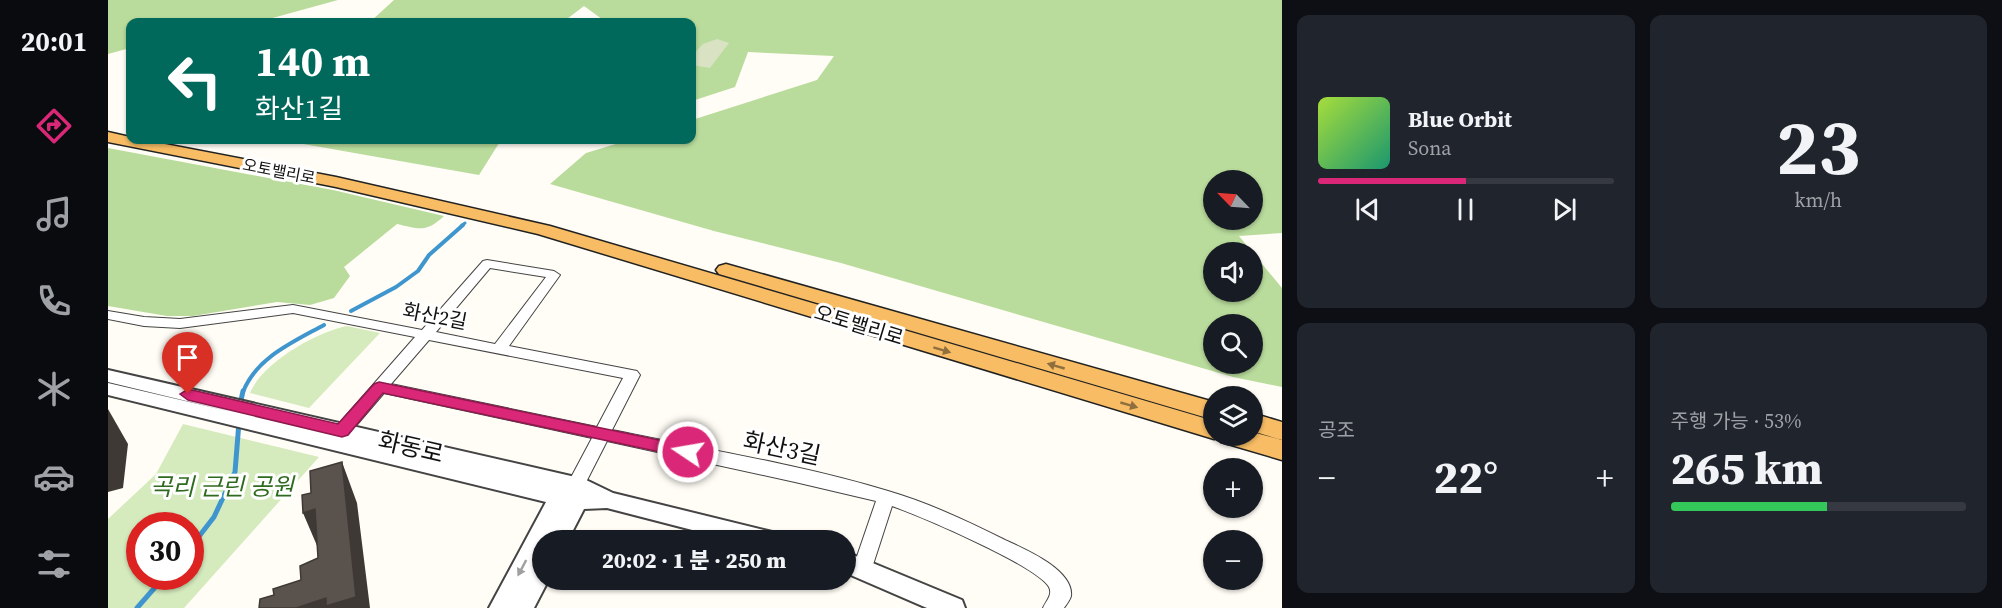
<!DOCTYPE html>
<html lang="ko">
<head>
<meta charset="utf-8">
<style>
  :root { --surface:#171b24; --page:#20242c; --text:#f1f3f6; --muted:#9ea1a6; --line:#363941; --accent:#db2777 }
  body { margin:0; font-family:"Source Serif 4","Noto Sans KR",serif; background:var(--page); color:var(--text); height:100vh; display:flex; flex-direction:column; font-size:22px; white-space:nowrap }
  * { box-sizing:border-box; margin:0 }
  p { font-size:20px; color:var(--muted) }
  .icon { flex:none; width:33px; height:33px; fill:none; stroke:currentColor; stroke-width:2; stroke-linecap:round; stroke-linejoin:round }
  .map { position:relative; flex:1; overflow:hidden }
  .panel { display:flex; flex-direction:column; gap:15px; padding:15px; background:#0d0f14; width:720px }
  .panel>* { flex:none }
  .guide { position:absolute; left:18px; top:18px; width:570px; height:126px; border-radius:12px; box-shadow:0 2px 4px #0004; background:#00695c; color:#fff; overflow:hidden }
  .needle { width:39px; rotate:295deg }
  .fabs { position:absolute; left:1095px; top:170px; display:grid; gap:12px }
  .fabs a { display:grid; place-items:center; width:60px; height:60px; border-radius:50%; background:var(--surface); box-shadow:0 2px 4px #0004; font-size:30px }
  .speed { position:absolute; left:18px; top:512px; display:flex; gap:12px; font-size:30px; font-weight:700; text-align:center }
  .speed>* { display:grid; place-content:center; width:78px; height:78px; border-radius:50%; background:var(--surface); box-shadow:0 2px 4px #0004; line-height:1 }
  .speed .limit { border:9px solid #d22; background:#fff; color:#111 }
  .pin { position:absolute; display:grid; place-items:center; width:51px; height:51px; color:#fff; margin:-62px -26px; border-radius:50% 50% 50% 0; rotate:-45deg; box-shadow:0 0 6px #0007 }
  .pin .icon { rotate:45deg }
  .me { position:absolute; width:66px; margin:-33px; rotate:282deg; stroke-linejoin:round; filter:drop-shadow(0 0 4px #0008) }
  .turn { display:flex; align-items:center; gap:21px; height:126px; padding:0 30px; font-size:27px }
  .turn .icon { width:78px; height:78px; stroke-width:2.5 }
  .turn b { display:block; font-size:42px; line-height:51px }
  .big { font-size:45px; font-weight:800; line-height:1.1 }
  .panel .tile { flex:1; display:flex; flex-direction:column; justify-content:center; gap:9px; min-width:0; padding:0 21px; border-radius:12px; background:var(--page) }
  .panel .dial { align-items:center; gap:0 }
  .dial b { font-size:78px; line-height:1 }
  .song { display:flex; align-items:center; gap:18px }
  .cover { width:72px; height:72px; border-radius:9px; background:linear-gradient(135deg,hsl(80 70% 55%),hsl(160 70% 35%)) }
  .played { height:6px; border-radius:3px; background:linear-gradient(90deg,var(--accent) 50%,var(--line) 50%) }
  .keys { display:flex; justify-content:space-around; direction:ltr }
  .heat { display:flex; justify-content:space-between; align-items:center; font-size:33px; direction:ltr }
  .charge { height:9px; border-radius:4px; background:linear-gradient(90deg,#34c759 53%,var(--line) 0) }
  .panel .tiles { flex:1; display:grid; gap:15px; grid-template-columns:repeat(2,1fr) }
  .trip { position:absolute; left:424px; top:530px; width:324px; height:60px; border-radius:30px; background:var(--surface); box-shadow:0 2px 4px #0004; font-weight:800; line-height:60px; text-align:center }
  main { display:flex; flex:1; min-height:0 }
  .tabs { display:flex; flex-direction:column; width:108px; justify-content:space-around; align-items:center; background:#090b0e; color:var(--muted) }
  .tabs .icon { width:42px; height:42px }
  .tabs .current { color:var(--accent) }
  .tabs b { font-size:27px; color:var(--text) }
  .map>svg:first-child { display:block }
  .green { fill:#d5ebbd; fill-rule:evenodd }
  .forest { fill:#b9dc9c; fill-rule:evenodd }
  .cemetery { fill:#d9e3c4 }
  .lines { fill:none; stroke-linecap:round; stroke-linejoin:round }
  .stream-far2 { stroke:#3f96cf; stroke-width:3 }
  .stream-far1 { stroke:#3f96cf; stroke-width:4 }
  .stream { stroke:#3f96cf; stroke-width:5 }
  .minor-casing { stroke:#444; stroke-width:2 }
  .tertiary-casing { stroke:#444; stroke-width:4 }
  .trunk-casing { stroke:#222; stroke-width:3 }
  .minor { fill:#fff; fill-rule:evenodd }
  .tertiary { fill:#fff; fill-rule:evenodd }
  .trunk { fill:#f7bc64; fill-rule:evenodd }
  .shaded-wall { fill:#3f3936 }
  .building { fill:#5a524d; stroke:#3f3936; stroke-width:1.5 }
  .oneway { fill:#906f3f }
  .oneway2 { fill:#a0a0a0 }
  .route { fill:#db2777; stroke:#8e194d; stroke-width:1.5 }
  .labels { text-anchor:middle; dominant-baseline:central; stroke-width:6; stroke-linejoin:round; paint-order:stroke }
  .far-street-label { font-size:16px; fill:#111; stroke:#fff }
  .street-label { font-size:20px; fill:#111; stroke:#fff }
  .near-street-label { font-size:24px; fill:#111; stroke:#fff }
  .near-park-label { font-size:24px; font-style:italic; fill:#2f6b1f; stroke:#fff }
</style>
</head>
<body>
<main>
<nav class="tabs">
<b>20:01</b>
<svg class="icon current" aria-label="directions" viewBox="0 0 24 24"><path d="M12 3l9 9-9 9-9-9zM9 14v-3h6M13 9l2 2-2 2"/></svg>
<svg class="icon" aria-label="music" viewBox="0 0 24 24"><path d="M9 18V5l10-2v13"/><circle cx="6" cy="18" r="3"/><circle cx="16" cy="16" r="3"/></svg>
<svg class="icon" aria-label="phone" viewBox="0 0 24 24"><path d="M5 4h4l2 5-3 2q2 4 5 5l2-3 5 2v4C11 20 4 13 5 4z"/></svg>
<svg class="icon" aria-label="climate" viewBox="0 0 24 24"><path d="M12 3v18M4 7l16 10M4 17L20 7"/></svg>
<svg class="icon" aria-label="car" viewBox="0 0 24 24"><path d="M5 17H2v-5l4-1 3-4h7l3 4 3 1v5h-3M9 17h6M6 11h13"/><circle cx="7" cy="17" r="2"/><circle cx="17" cy="17" r="2"/></svg>
<svg class="icon" aria-label="filters" viewBox="0 0 24 24"><path d="M4 7h16M4 17h16"/><circle cx="9" cy="7" r="2"/><circle cx="15" cy="17" r="2"/></svg>
</nav>
<div class="map">
<svg width="1174" height="608" viewBox="0 0 1174 608">
  <rect width="100%" height="100%" fill="#fffdf5"/>
  <path class="green" d="M239,326L272,333L201,408L142,393C154,363 208,332 239,326Z
    M75,424L211,457L76,608H0V519L48,474ZM32,525H82V576H32Z"/>
  <path class="forest" d="M0,0H230L150,22H22V48L0,54Z
    M286,0H1174V233L1131,236L1144,252H1106V291H1144L1145,253L1174,288V387L1125,377L733,263L606,231L442,184L478,153L521,140H584V120L709,80L726,56L640,52L627,87L584,101V22H498L476,6L455,22H262ZM1106,180H1144V219H1106ZM1106,324H1144V363H1106Z
    M173,140H393L371,175Z
    M0,148L225,190L336,216C318,233 311,229 289,224L236,267L242,276L226,298L202,305L169,302L85,316H59L0,306Z"/>
  <path class="cemetery" d="M609,39L621,43L602,68L584,65V56L595,44Z"/>
  <g class="lines">
    <path class="stream-far2" d="M353,226L357,223"/>
    <path class="stream-far1" d="M243,311L288,287L310,271L321,255L355,225
      M135,392C148,358 185,342 216,325"/>
    <path class="stream" d="M132,405L135,391
      M82,548L106,517L127,472L131,422
      M29,608L57,576"/>
    <defs>
      <path id="minor" d="M379,260L446,271L452,275L401,346L529,371L532,375L504,430C595,449 691,464 780,491C821,503 859,521 897,540C917,549 966,570 963,596C962,600 958,605 956,608H935C938,601 945,595 941,587C928,565 812,516 784,506L762,574L755,576L748,574L745,568L768,501L687,482L499,441L474,490L468,492L462,490L459,485L484,438L276,393L240,435L234,437L228,435L226,431L228,427L307,337L185,313L72,328L36,326L0,319V311L36,317L72,319L185,305L314,330L375,261ZM382,268L438,277L387,344L328,332ZM321,340L515,378L489,427L283,384Z"/>
      <path id="tertiary" d="M0,370L476,479L505,493L660,531L668,533L671,540H623L499,508L476,509L460,540H435V551L431,558L435,557V579H441L426,608H381L438,502L0,395V383L124,412L0,382Z
        M738,552L854,600L857,608H819L738,573Z"/>
      <path id="trunk" d="M0,132L22,137V140H36L228,177L442,226L1106,421V435H1144V432L1174,440V460L1113,442L1111,438L1106,439L430,234L228,187L0,142Z
        M618,264L1106,402V420L611,274L608,270L611,266Z
        M1144,413L1174,422V440L1144,431Z"/>
    </defs>
    <use href="#minor" class="minor-casing"/>
    <use href="#tertiary" class="tertiary-casing"/>
    <use href="#trunk" class="trunk-casing"/>
    <use href="#minor" class="minor"/>
    <use href="#tertiary" class="tertiary"/>
    <use href="#trunk" class="trunk"/>
  </g>
  <path class="shaded-wall" d="M0,409L20,444L15,488L0,492Z
    M234,462L249,503L262,608H188L218,598Z
    M207,509L213,555L195,513Z"/>
  <path class="building" d="M234,462L248,597L218,606V598L188,608H151L152,599L166,595L165,589L193,580L192,566L210,558L207,509L195,513L194,495L203,493L202,471Z"/>
  <defs><path id="oneway-solid" d="M-6-.8H1V-3.2L6.5 0L1 3.2V.8H-6Z" transform="scale(1.5)"/></defs>
  <g class="oneway">
    <use href="#oneway-solid" transform="translate(834 350) rotate(17)"/>
    <use href="#oneway-solid" transform="translate(948 366) rotate(-164)"/>
    <use href="#oneway-solid" transform="translate(1021 405) rotate(16)"/>
  </g>
  <use class="oneway2" href="#oneway-solid" transform="translate(414 568) rotate(118)"/>
  <path class="route" d="M271,382L580,446L588,452L580,458L275,393L240,435L234,437L80,400L72,394L80,389L230,424L266,384Z"/>
  <g class="labels">
    <g class="far-street-label">
      <text transform="translate(171 171) rotate(11)">오토밸리로</text>
    </g>
    <g class="street-label">
      <text transform="translate(327 316) rotate(11)">화산2길</text>
      <text transform="translate(751 325) rotate(17)">오토밸리로</text>
    </g>
    <g class="near-street-label">
      <text transform="translate(303 447) rotate(13)">화동로</text>
      <text transform="translate(674 448) rotate(12)">화산3길</text>
    </g>
    <g class="near-park-label">
      <text x="114" y="486">곡리 근린 공원</text>
    </g>
  </g>
</svg>
<div class="fabs">
<a><svg class="needle" viewBox="-14 -14 28 28"><path d="M0-13l5 13h-10z" fill="#e53935"/><path d="M0 13l5-13h-10z" fill="#9ea1a6"/></svg></a>
<a><svg class="icon" aria-label="sound" viewBox="0 0 24 24"><path d="M4 9h4l5-4v14l-5-4H4zM17 9q2 3 0 6"/></svg></a>
<a><svg class="icon" aria-label="search" viewBox="0 0 24 24"><circle cx="10" cy="10" r="6"/><path d="M15 15l6 6"/></svg></a>
<a><svg class="icon" aria-label="layers" viewBox="0 0 24 24"><path d="M12 4l9 5-9 5-9-5zM3 14l9 5 9-5"/></svg></a>
<a>+</a>
<a>−</a>
</div>
<div class="speed"><div class="limit">30</div></div>
<div class="pin" style="left:80px;top:394px;background:#d93025"><svg class="icon" aria-label="arrive" viewBox="0 0 24 24"><path d="M6 21V4h12l-3 4 3 4H6"/></svg></div>
<svg class="me" style="left:580px;top:452px" viewBox="-20 -20 40 40"><circle r="17" fill="#db2777" stroke="#fff" stroke-width="3"/><path d="M0-11L8 9 0 5-8 9z" fill="#fff"/></svg>
<div class="trip">20:02 · 1 분 · 250 m</div>
<div class="guide">
<div class="turn"><svg class="icon" aria-label="left" viewBox="0 0 24 24"><path d="M17 20v-9H6M10 6l-5 5 5 5"/></svg><div><b>140 m</b>화산1길</div></div>
</div>
</div>
<section class="panel">
<div class="tiles">
<div class="tile">
<div class="song"><i class="cover"></i><div><b>Blue Orbit</b><p>Sona</p></div></div>
<div class="played"></div>
<div class="keys"><svg class="icon" aria-label="previous" viewBox="0 0 24 24"><path d="M18 5L8 12l10 7zM5 5v14"/></svg><svg class="icon" aria-label="pause" viewBox="0 0 24 24"><path d="M8 5v14M16 5v14"/></svg><svg class="icon" aria-label="next" viewBox="0 0 24 24"><path d="M6 5l10 7-10 7zM19 5v14"/></svg></div>
</div>
<div class="tile dial"><b>23</b><p>km/h</p></div>
<div class="tile"><p>공조</p>
<div class="heat"><a>−</a><b class="big">22°</b><a>+</a></div>
</div>
<div class="tile"><p>주행 가능 · 53%</p><b class="big">265 km</b><div class="charge"></div></div>
</div>
</section>
</main>
</body>
</html>
